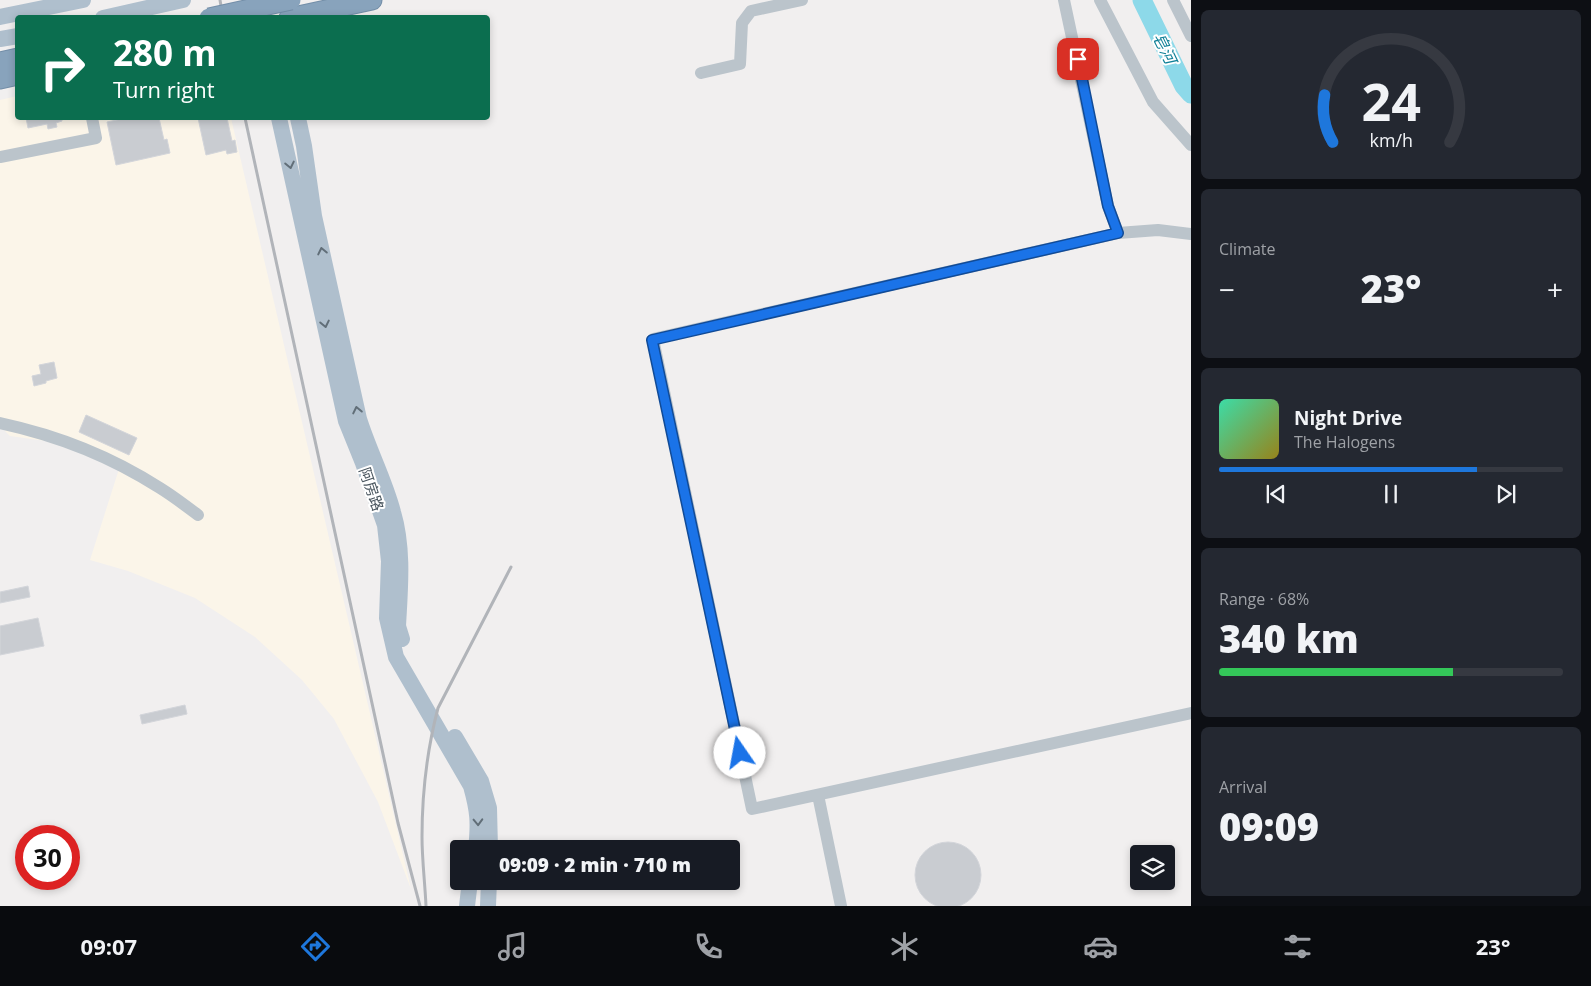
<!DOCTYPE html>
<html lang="en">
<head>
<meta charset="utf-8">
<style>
  :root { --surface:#171b24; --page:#242831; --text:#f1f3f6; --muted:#9ea1a6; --line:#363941; --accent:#1e77dc }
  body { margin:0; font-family:"Open Sans","Noto Sans SC",sans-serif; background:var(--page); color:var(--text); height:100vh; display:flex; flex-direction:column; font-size:19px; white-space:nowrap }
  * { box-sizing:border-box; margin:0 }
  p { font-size:16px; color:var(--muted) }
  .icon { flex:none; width:28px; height:28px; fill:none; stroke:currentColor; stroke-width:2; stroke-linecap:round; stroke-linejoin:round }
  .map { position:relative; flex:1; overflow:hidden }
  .sheet { display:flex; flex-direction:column; gap:10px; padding:10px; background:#0d0f14; width:400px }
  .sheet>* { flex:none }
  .top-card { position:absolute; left:15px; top:15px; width:475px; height:105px; border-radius:5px; box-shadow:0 2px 8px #0003; background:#0b6e4f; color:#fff; overflow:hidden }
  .buttons { position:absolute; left:1130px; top:845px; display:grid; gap:10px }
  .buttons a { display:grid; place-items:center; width:45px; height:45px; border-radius:5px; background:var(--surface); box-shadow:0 2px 8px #0003; font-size:25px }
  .speed { position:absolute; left:15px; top:825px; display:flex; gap:10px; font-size:25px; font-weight:700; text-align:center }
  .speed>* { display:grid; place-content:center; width:65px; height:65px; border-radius:50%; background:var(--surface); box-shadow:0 2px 8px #0003; line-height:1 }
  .speed .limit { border:8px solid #d22; background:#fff; color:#111 }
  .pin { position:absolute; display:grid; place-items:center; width:42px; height:42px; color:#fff; margin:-21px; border-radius:10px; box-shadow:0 2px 8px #0006 }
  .me { position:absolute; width:55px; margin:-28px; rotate:348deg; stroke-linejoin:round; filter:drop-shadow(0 0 4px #0008) }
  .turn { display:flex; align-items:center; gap:18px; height:105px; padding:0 15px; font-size:22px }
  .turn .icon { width:65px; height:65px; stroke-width:2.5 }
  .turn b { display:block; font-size:35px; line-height:42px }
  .big { font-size:38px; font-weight:800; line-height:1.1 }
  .sheet .card { flex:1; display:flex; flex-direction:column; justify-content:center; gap:8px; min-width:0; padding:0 18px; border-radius:8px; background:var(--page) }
  .sheet .dial { align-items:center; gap:0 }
  .dial svg { height:130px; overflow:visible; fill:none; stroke:var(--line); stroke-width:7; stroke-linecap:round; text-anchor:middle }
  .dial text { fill:var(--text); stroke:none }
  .song { display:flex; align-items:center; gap:15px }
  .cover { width:60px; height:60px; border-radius:8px; background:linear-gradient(135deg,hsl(160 70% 55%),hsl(50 70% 35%)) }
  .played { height:5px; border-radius:2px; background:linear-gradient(90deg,var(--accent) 75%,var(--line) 75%) }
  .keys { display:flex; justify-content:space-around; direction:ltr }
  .heat { display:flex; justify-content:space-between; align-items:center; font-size:28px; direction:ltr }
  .charge { height:8px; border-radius:4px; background:linear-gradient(90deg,#34c759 68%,var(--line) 0) }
  .trip { position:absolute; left:450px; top:840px; width:290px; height:50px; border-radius:5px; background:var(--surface); box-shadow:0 2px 8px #0003; font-weight:800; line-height:50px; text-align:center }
  .menu { display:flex; height:80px; justify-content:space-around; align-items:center; background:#090b0e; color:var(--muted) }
  .menu .icon { width:35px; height:35px }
  .menu .active { color:var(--accent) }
  .menu b { font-size:22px; color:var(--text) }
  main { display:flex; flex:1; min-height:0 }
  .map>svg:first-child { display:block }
  .commercial { fill:#fbf5e9 }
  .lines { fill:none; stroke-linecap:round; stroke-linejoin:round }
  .river { stroke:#8dd9e9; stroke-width:19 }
  .building { fill:#c9ccd1; stroke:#d3d5da }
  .highway-casing { stroke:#738ea8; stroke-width:21 }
  .minor { stroke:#bbc4cb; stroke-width:12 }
  .major { stroke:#afbfcd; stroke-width:16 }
  .highway { stroke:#88a3bc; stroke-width:19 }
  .rail { stroke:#b1b4b9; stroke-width:3 }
  .highway-bridge-casing { stroke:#738ea8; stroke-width:21; stroke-linecap:butt }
  .highway-bridge { stroke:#88a3bc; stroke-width:19 }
  .oneway { stroke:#616e78 }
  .route-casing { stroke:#114b97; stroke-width:12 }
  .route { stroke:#1a73e8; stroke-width:9 }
  .labels { text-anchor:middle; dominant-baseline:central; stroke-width:4; stroke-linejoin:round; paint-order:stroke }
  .street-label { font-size:15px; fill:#47535c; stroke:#fff }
  .water-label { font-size:16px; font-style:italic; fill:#108097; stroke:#fff }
</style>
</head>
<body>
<main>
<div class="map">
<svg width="1191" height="906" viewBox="0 0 1191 906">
  <rect width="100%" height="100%" fill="#f1efef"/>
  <path class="commercial" d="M17,96L18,118H231L411,889L378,802L334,719L302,680L255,637L195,598L128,571L90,560L119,469L53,442L10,436L0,426V100Z"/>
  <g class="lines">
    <path class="river" d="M1142,0L1184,86L1191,94"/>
  </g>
  <path class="building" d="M26,118H62V121L56,123L57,127L48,129L47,124L28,128Z
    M126,118H159L164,140L167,139L170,153L116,165L107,122Z
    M198,118H227L232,141L235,140L237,152L227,154L226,150L206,155Z
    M54,362L57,378L46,381V383L34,386L32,376L41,374L39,365Z
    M86,415L137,438L129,455L79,432Z
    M28,586L30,597L0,603V592Z
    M38,618L44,646L0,655V626Z
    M185,705L187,714L142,724L140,715Z
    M915 875a33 33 0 1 1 66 0a33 33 0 1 1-66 0Z"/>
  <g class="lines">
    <defs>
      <path id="highway" d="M289,18L372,0
        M0,62L18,58
        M0,79L18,75"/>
    </defs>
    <use href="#highway" class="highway-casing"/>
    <path class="minor" d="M1064,0L1108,206L1118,233
      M1100,0L1153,102L1191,145
      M1173,0L1191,36
      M701,73L740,64L742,23L751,11L802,0
      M0,157L96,138L92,118
      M1191,234L1158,230L1118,233L653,339L752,809L1191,713
      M0,423C56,435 112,457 160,488C173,496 186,506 198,515
      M818,795L841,906"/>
    <path class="major" d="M0,17L83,0
      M103,18L183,0
      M0,39L18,36
      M279,118L346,421L363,463L385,525L389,561L387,618L396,657L471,786C478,811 479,823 476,849
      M298,118L304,146L314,216L359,419C369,451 385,481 393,512C404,549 400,589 398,626L402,639
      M455,737L481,781L489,808L490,849
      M467,906L470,881
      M488,906L489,881"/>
    <use href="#highway" class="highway"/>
    <path class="rail" d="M220,0L223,18
      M245,118L398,823L420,906
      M426,906C425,883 422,860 422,837C422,794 427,750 438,708L511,567"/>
    <defs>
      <path id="highway-bridge" d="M209,18L291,0"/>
    </defs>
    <use href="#highway-bridge" class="highway-bridge-casing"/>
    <use href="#highway-bridge" class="highway-bridge"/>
  </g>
  <defs><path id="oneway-chevron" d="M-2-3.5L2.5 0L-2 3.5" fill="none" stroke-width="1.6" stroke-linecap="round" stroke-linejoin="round" transform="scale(1.25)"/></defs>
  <g class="oneway">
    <use href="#oneway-chevron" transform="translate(290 165) rotate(78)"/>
    <use href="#oneway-chevron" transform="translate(322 251) rotate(-102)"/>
    <use href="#oneway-chevron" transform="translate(325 324) rotate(78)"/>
    <use href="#oneway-chevron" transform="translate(357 410) rotate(-102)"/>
    <use href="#oneway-chevron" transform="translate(478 822) rotate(88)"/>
  </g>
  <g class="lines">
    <defs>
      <path id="route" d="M740,753L652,340L1118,233L1108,206L1078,59"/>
    </defs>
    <use href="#route" class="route-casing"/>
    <use href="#route" class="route"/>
  </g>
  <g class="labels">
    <g class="street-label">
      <text transform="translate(372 489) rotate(71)">阿房路</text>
    </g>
    <g class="water-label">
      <text transform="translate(1165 48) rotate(64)">皂河</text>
    </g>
  </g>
</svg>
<div class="buttons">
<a><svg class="icon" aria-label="layers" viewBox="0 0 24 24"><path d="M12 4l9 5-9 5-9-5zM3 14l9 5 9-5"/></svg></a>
</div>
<div class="speed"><div class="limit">30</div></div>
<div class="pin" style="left:1078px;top:59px;background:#d93025"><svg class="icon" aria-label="arrive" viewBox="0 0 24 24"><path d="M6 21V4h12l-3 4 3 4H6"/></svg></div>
<svg class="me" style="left:740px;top:753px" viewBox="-20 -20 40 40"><circle r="19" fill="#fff"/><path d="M0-13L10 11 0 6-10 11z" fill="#1a73e8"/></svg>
<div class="trip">09:09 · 2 min · 710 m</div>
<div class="top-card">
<div class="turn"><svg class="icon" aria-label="right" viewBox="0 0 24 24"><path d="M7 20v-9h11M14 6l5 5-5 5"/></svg><div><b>280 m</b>Turn right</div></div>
</div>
</div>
<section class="sheet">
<div class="card dial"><svg viewBox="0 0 100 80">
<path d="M14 69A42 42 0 1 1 86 69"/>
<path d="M14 69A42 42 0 0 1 9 40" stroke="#1e77dc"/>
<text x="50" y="56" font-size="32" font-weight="700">24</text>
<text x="50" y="72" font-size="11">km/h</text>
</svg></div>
<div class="card"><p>Climate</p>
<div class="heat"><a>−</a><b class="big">23°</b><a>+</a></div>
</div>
<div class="card">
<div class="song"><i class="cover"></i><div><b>Night Drive</b><p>The Halogens</p></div></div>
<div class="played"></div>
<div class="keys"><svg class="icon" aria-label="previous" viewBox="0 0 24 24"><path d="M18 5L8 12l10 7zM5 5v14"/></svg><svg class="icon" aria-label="pause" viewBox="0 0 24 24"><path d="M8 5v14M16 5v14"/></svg><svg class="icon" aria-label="next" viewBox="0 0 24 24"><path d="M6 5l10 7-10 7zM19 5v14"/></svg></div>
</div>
<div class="card"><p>Range · 68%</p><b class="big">340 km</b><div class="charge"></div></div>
<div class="card"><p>Arrival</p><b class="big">09:09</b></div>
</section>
</main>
<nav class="menu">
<b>09:07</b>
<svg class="icon active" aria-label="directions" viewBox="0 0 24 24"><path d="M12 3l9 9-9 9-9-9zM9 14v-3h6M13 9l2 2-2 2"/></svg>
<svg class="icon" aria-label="music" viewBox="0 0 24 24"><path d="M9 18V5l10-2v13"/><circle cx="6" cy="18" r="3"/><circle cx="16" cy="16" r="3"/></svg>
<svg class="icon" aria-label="phone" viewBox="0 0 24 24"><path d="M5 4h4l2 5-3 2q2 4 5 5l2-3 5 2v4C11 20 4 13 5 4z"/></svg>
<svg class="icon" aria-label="climate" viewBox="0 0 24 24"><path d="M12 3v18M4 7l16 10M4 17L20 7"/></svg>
<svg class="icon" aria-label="car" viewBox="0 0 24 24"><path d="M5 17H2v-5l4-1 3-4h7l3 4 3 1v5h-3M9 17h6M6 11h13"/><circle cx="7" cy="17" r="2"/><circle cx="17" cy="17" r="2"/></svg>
<svg class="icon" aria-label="filters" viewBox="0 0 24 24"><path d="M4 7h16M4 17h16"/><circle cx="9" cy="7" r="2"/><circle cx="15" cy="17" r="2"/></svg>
<b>23°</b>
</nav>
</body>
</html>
